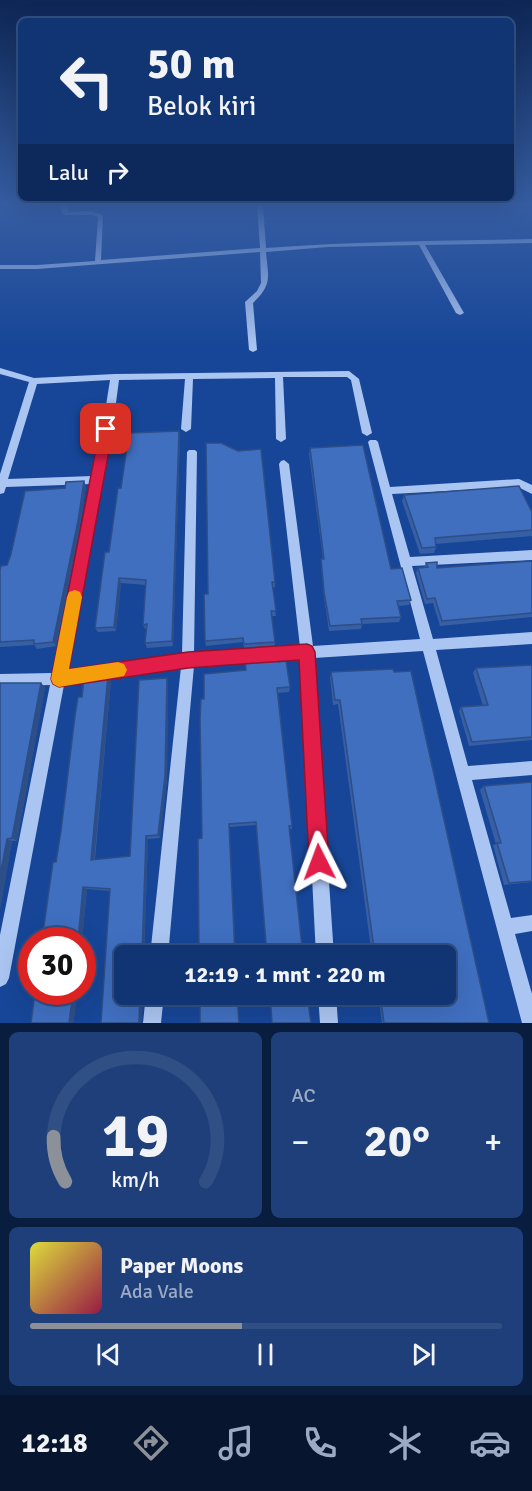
<!DOCTYPE html>
<html lang="id">
<head>
<meta charset="utf-8">
<style>
  :root { --surface:#113472; --page:#1e3f7a; --text:#f1f3f6; --muted:#9caac4; --line:#304f84; --accent:#8c9099 }
  body { margin:0; font-family:Signika,sans-serif; background:var(--page); color:var(--text); height:100vh; display:flex; flex-direction:column; font-size:22px; white-space:nowrap }
  * { box-sizing:border-box; margin:0 }
  p { font-size:20px; color:var(--muted) }
  .icon { flex:none; width:33px; height:33px; fill:none; stroke:currentColor; stroke-width:2; stroke-linecap:round; stroke-linejoin:round }
  .map { position:relative; height:1023px; overflow:hidden }
  .panel { display:flex; flex-direction:column; gap:9px; padding:9px; background:#091d3f; flex:1 }
  .panel>* { flex:none }
  .hud { position:absolute; left:18px; top:18px; width:496px; height:183px; border-radius:9px; box-shadow:0 6px 24px #0002,0 0 0 2px var(--line); background:#113472; color:var(--text); overflow:hidden }
  .speed { position:absolute; left:18px; top:927px; display:flex; gap:12px; font-size:30px; font-weight:700; text-align:center }
  .speed>* { display:grid; place-content:center; width:78px; height:78px; border-radius:50%; background:var(--surface); box-shadow:0 6px 24px #0002,0 0 0 2px var(--line); line-height:1 }
  .speed .limit { border:9px solid #d22; background:#fff; color:#111 }
  .pin { position:absolute; display:grid; place-items:center; width:51px; height:51px; color:#fff; margin:-26px; border-radius:12px; box-shadow:0 3px 9px #0006 }
  .me { position:absolute; width:66px; margin:-33px; rotate:357deg; stroke-linejoin:round; filter:drop-shadow(0 0 4px #0008) }
  .turn { display:flex; align-items:center; gap:21px; height:126px; padding:0 30px; font-size:27px }
  .turn .icon { width:78px; height:78px; stroke-width:2.5 }
  .turn b { display:block; font-size:42px; line-height:51px }
  .then { display:flex; align-items:center; height:57px; padding:0 30px; background:#0003; gap:12px; font-size:22px }
  .big { font-size:45px; font-weight:800; line-height:1.1 }
  .panel .widget { flex:1; display:flex; flex-direction:column; justify-content:center; gap:9px; min-width:0; padding:0 21px; border-radius:9px; background:var(--page) }
  .panel .dial { align-items:center; gap:0 }
  .dial svg { height:156px; overflow:visible; fill:none; stroke:var(--line); stroke-width:7; stroke-linecap:round; text-anchor:middle }
  .dial text { fill:var(--text); stroke:none }
  .song { display:flex; align-items:center; gap:18px }
  .cover { width:72px; height:72px; border-radius:9px; background:linear-gradient(135deg,hsl(60 70% 55%),hsl(340 70% 35%)) }
  .played { height:6px; border-radius:3px; background:linear-gradient(90deg,var(--accent) 45%,var(--line) 45%) }
  .keys { display:flex; justify-content:space-around; direction:ltr }
  .heat { display:flex; justify-content:space-between; align-items:center; font-size:33px; direction:ltr }
  .panel .tiles { flex:1; display:grid; gap:9px; grid-template-columns:1fr 1fr }
  .widget:last-child { grid-column:span 2 }
  .trip { position:absolute; left:114px; top:945px; width:342px; height:60px; border-radius:9px; background:var(--surface); box-shadow:0 6px 24px #0002,0 0 0 2px var(--line); font-weight:800; line-height:60px; text-align:center }
  .menu { display:flex; height:96px; justify-content:space-around; align-items:center; background:#07152e; color:var(--muted) }
  .menu .icon { width:42px; height:42px }
  .menu .selected { color:var(--accent) }
  .menu b { font-size:27px; color:var(--text) }
  .map>svg:first-child { display:block }
  .lines { fill:none; stroke-linecap:round; stroke-linejoin:round }
  .minor { fill:#abc5f2; fill-rule:evenodd }
  .wall { fill:#375fa5 }
  .shaded-wall { fill:#2d4e86 }
  .building { fill:#406fc0; stroke:#2d4e86; stroke-width:1.5 }
  .route { fill:#e11d48; stroke:#92132f; stroke-width:1.5 }
  .slow { fill:#f59e0b }
</style>
</head>
<body>
<div class="map">
<svg width="532" height="1023" viewBox="0 0 532 1023">
  <rect width="100%" height="100%" fill="#174698"/>
  <g class="lines">
    <path class="minor" d="M61,204H67L68,212L91,211L103,215L101,260L260,248L257,204H263L266,248C355,241 443,241 532,239V243L425,245L464,313L460,315L456,313L419,245L328,247L266,252C268,277 273,284 253,303L257,350L253,352L249,350L245,302L257,291L261,283L260,252L37,269H0V265H37L95,261L98,217L91,215H65L61,212Z
      M0,368L34,378L115,374L349,371L359,379L372,433L367,436L362,433L351,380L347,377H283L286,439L281,442L276,439L275,378L193,379L191,429L186,432L181,429L185,379L119,380L114,418L109,421L104,418L110,380L37,384L8,479L93,476L102,429L107,426L112,429L66,672L182,655L187,452L189,450H195L197,452L194,654L300,647L279,464L281,461L284,460L289,464L313,646L420,639L368,442L370,440H376L378,442L390,487L519,479L532,485V494L518,487L392,494L410,557L532,550V560L412,566L433,639L532,632V644L436,650L468,766L532,761V775L472,780L511,918L532,915V931L515,934L532,994V1023H522L423,651L314,658L334,956H316L301,659L194,666L168,956H150L181,667L64,685L9,978L6,984L0,987V935L50,685L0,686V674L53,673L91,484L6,487L4,493L0,494V474L29,382L0,374Z
      M146,994H164L161,1023H143Z
      M318,994H336L338,1023H320Z"/>
  </g>
  <path class="wall" d="M179,431L180,437L173,646L147,648L145,643L146,629H145L143,625L146,585L121,583L116,631L98,632L95,628L121,488Z
    M310,448L411,600L409,605L398,606L401,617L399,622L362,624L361,629L329,631L324,597L321,564V559H323L309,454Z
    M86,486L80,526L56,646L37,649L34,645L0,647V570L7,565Z
    M404,495L532,512V536L436,544V547L434,553L420,554L402,501Z
    M532,561V617L440,626L433,603L425,604L416,573L418,568L424,567L426,563L437,568Z
    M275,582V587H272L276,616H271L275,646L244,648L243,642L206,646L205,641L208,594Z
    M532,665V740L469,746L459,711L461,707L483,706L473,673L476,668Z
    M246,670L290,687L289,692L278,693L292,826V829L257,825L229,827L202,838L204,699Z
    M331,672L489,1023H382L378,994H446V956H372L338,704L333,705L330,677Z
    M167,678L168,682L167,779L160,838L148,839L144,956H124L110,891L87,889L82,940L56,862L111,680L95,859L130,856Z
    M0,683L45,687L17,841H12L0,909Z
    M532,782V882L504,885L493,845L496,844L480,790L484,786Z"/>
  <path class="shaded-wall" d="M179,431L180,437L173,646L172,641Z
    M84,481L86,486L80,526L56,646L53,642Z
    M119,578L121,583L116,631L114,627Z
    M108,675L111,680L94,862L91,860Z
    M167,678L168,682L167,779L160,838L158,835Z
    M41,683L45,687L17,841L12,838Z
    M229,824V827L236,956H235Z
    M146,836L148,839L144,956H142Z
    M7,839L12,841L0,909V876Z
    M83,887L87,889L82,940H78Z
    M73,992H77L74,1023H69Z
    M140,994H143L142,1023H139Z"/>
  <path class="building" d="M179,431L172,641L145,643L147,624L143,625L146,580L119,578L114,627L95,628L105,552H109L118,488H121L129,433Z
    M206,443H221L238,451L261,449L275,582H272L276,611H271L275,642L244,644L243,638L205,641L204,594H208Z
    M363,445L391,569L402,568L411,600L397,601L401,617L361,619L362,624L330,626L324,592L321,559H324L310,448Z
    M84,481L78,521L53,642L34,644V640L0,642V570L1,566L7,565L11,554L25,491L65,488L66,482Z
    M519,486L532,512V530L435,538L436,547L422,548L404,495Z
    M532,561V613L442,621L435,598L427,599L418,568L428,567L426,563L437,562V568Z
    M278,658V662L286,661L290,687L277,688L292,826H289L303,956H267L256,822L229,824L235,956H199L198,839L202,838L200,718L201,699H204V674L246,670L245,660Z
    M532,665V737L472,742L461,707L488,705L476,668Z
    M393,669L394,672L411,671L489,1023H384L380,994H446V956H375L340,700H335L331,672Z
    M108,675L91,860L130,856L139,680L167,678L165,776L158,835L146,836L142,956H124V994H140L139,1023H101L110,889L83,887L78,940H42L53,862H56L61,831L75,716L78,697H82L84,679Z
    M0,683H41L12,838L7,839L0,876Z
    M532,782V881L509,883L497,843H501L484,786Z
    M35,992H73L69,1023H31Z
    M200,994H237L239,1023H200Z
    M270,994H307L311,1023H272Z"/>
  <linearGradient id="sky" x2="0" y2="1"><stop stop-color="#0d2654"/><stop offset="0.59" stop-color="#365da2"/><stop offset="1" stop-color="#365da2" stop-opacity="0"/></linearGradient>
  <rect width="532" height="347" fill="url(#sky)"/>
  <path class="route" d="M106,425L113,429L69,669L188,652L307,644L312,646L315,652L329,862L326,869L319,872L312,869L309,862L299,660L188,668L59,687L53,684L51,679L100,429Z"/>
  <path class="slow" d="M75,590L80,592L82,597L69,669L118,662L124,664L127,670L124,676L59,687L53,684L51,679L67,597L69,592Z"/>
</svg>
<div class="speed"><div class="limit">30</div></div>
<div class="pin" style="left:106px;top:429px;background:#d93025"><svg class="icon" aria-label="arrive" viewBox="0 0 24 24"><path d="M6 21V4h12l-3 4 3 4H6"/></svg></div>
<svg class="me" style="left:319px;top:862px" viewBox="-20 -20 40 40"><path d="M0-17L14 15 0 8-14 15z" fill="#e11d48" stroke="#fff" stroke-width="4"/></svg>
<div class="trip">12:19 · 1 mnt · 220 m</div>
<div class="hud">
<div class="turn"><svg class="icon" aria-label="left" viewBox="0 0 24 24"><path d="M17 20v-9H6M10 6l-5 5 5 5"/></svg><div><b>50 m</b>Belok kiri</div></div>
<div class="then">Lalu<svg class="icon" aria-label="right" viewBox="0 0 24 24"><path d="M7 20v-9h11M14 6l5 5-5 5"/></svg></div>
</div>
</div>
<section class="panel">
<div class="tiles">
<div class="widget dial"><svg viewBox="0 0 100 80">
<path d="M14 69A42 42 0 1 1 86 69"/>
<path d="M14 69A42 42 0 0 1 8 46" stroke="#8c9099"/>
<text x="50" y="56" font-size="32" font-weight="700">19</text>
<text x="50" y="72" font-size="11">km/h</text>
</svg></div>
<div class="widget"><p>AC</p>
<div class="heat"><a>−</a><b class="big">20°</b><a>+</a></div>
</div>
<div class="widget">
<div class="song"><i class="cover"></i><div><b>Paper Moons</b><p>Ada Vale</p></div></div>
<div class="played"></div>
<div class="keys"><svg class="icon" aria-label="previous" viewBox="0 0 24 24"><path d="M18 5L8 12l10 7zM5 5v14"/></svg><svg class="icon" aria-label="pause" viewBox="0 0 24 24"><path d="M8 5v14M16 5v14"/></svg><svg class="icon" aria-label="next" viewBox="0 0 24 24"><path d="M6 5l10 7-10 7zM19 5v14"/></svg></div>
</div>
</div>
</section>
<nav class="menu">
<b>12:18</b>
<svg class="icon selected" aria-label="directions" viewBox="0 0 24 24"><path d="M12 3l9 9-9 9-9-9zM9 14v-3h6M13 9l2 2-2 2"/></svg>
<svg class="icon" aria-label="music" viewBox="0 0 24 24"><path d="M9 18V5l10-2v13"/><circle cx="6" cy="18" r="3"/><circle cx="16" cy="16" r="3"/></svg>
<svg class="icon" aria-label="phone" viewBox="0 0 24 24"><path d="M5 4h4l2 5-3 2q2 4 5 5l2-3 5 2v4C11 20 4 13 5 4z"/></svg>
<svg class="icon" aria-label="climate" viewBox="0 0 24 24"><path d="M12 3v18M4 7l16 10M4 17L20 7"/></svg>
<svg class="icon" aria-label="car" viewBox="0 0 24 24"><path d="M5 17H2v-5l4-1 3-4h7l3 4 3 1v5h-3M9 17h6M6 11h13"/><circle cx="7" cy="17" r="2"/><circle cx="17" cy="17" r="2"/></svg>
</nav>
</body>
</html>
